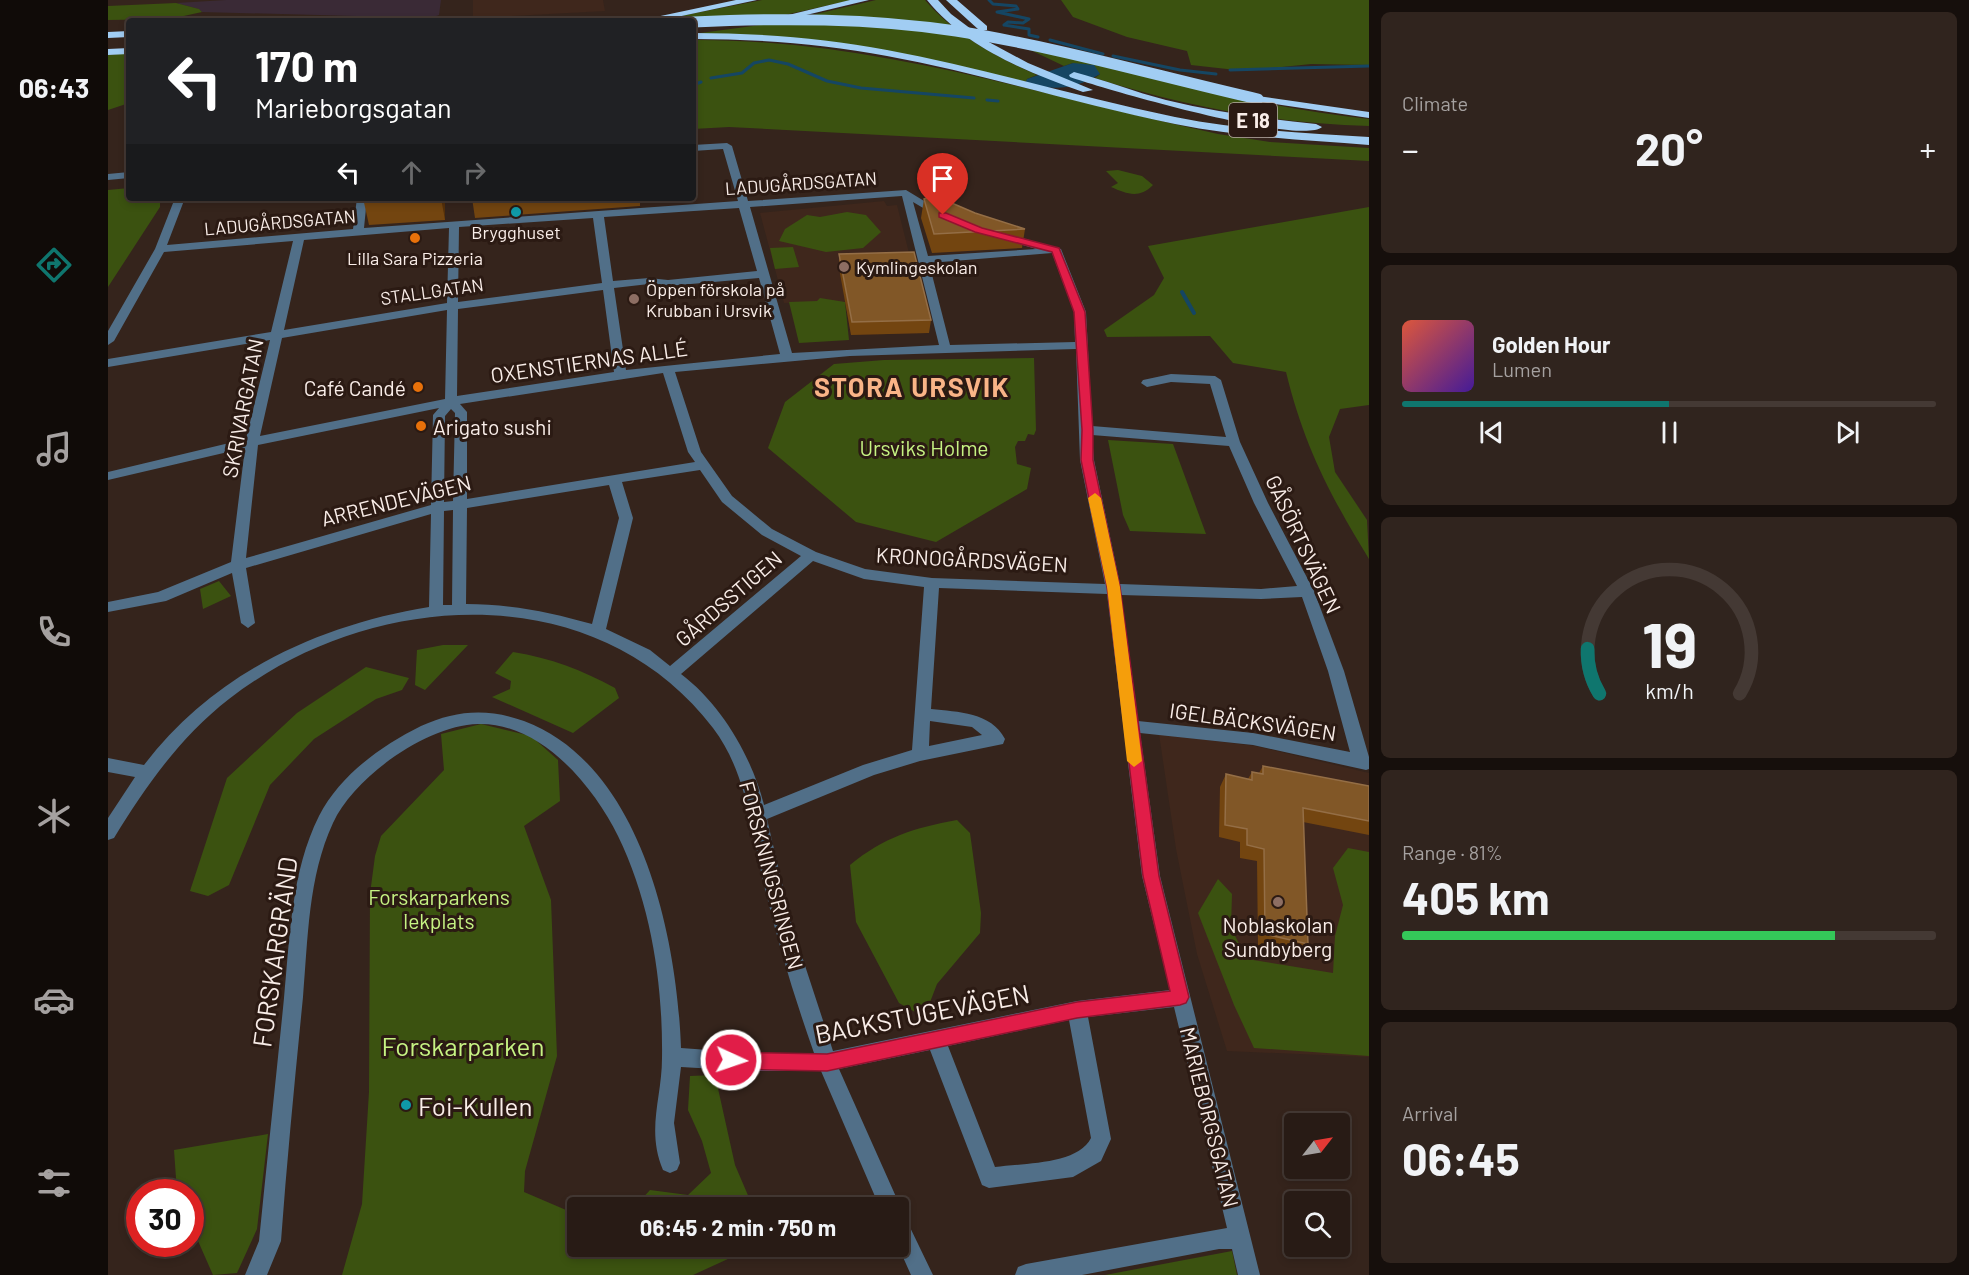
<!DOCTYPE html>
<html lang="en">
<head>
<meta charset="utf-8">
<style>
  :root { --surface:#281b15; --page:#30241e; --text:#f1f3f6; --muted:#a5a1a0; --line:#443934; --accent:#0f766e }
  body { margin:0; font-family:Barlow,sans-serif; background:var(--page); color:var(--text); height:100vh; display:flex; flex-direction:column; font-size:22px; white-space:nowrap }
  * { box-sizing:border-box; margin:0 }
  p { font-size:20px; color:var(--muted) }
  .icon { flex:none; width:33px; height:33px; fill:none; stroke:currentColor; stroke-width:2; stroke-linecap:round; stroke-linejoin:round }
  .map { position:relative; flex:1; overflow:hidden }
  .sheet { display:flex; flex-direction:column; gap:12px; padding:12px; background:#160f0c; width:600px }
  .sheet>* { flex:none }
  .guide { position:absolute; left:18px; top:18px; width:570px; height:183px; border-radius:6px; box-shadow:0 3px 9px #0003,0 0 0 2px var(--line); background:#202124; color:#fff; overflow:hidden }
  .needle { width:39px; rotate:59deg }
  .tools { position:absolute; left:1176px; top:1113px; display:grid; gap:12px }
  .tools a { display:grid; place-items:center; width:66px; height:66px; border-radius:6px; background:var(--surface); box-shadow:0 3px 9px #0003,0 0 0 2px var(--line); font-size:30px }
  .speed { position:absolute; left:18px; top:1179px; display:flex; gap:12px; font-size:30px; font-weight:700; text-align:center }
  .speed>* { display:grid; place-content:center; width:78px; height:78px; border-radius:50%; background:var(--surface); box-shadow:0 3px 9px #0003,0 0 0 2px var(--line); line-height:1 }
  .speed .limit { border:9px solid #d22; background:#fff; color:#111 }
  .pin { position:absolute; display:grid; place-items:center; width:51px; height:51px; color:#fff; margin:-62px -26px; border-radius:50% 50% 50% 0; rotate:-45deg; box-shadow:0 0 6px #0007 }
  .pin .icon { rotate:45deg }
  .me { position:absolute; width:66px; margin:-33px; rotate:93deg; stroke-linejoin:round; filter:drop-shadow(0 0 4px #0008) }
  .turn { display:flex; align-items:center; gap:21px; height:126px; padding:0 30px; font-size:27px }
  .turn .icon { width:78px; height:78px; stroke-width:2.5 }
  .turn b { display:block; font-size:42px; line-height:51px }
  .lanes { display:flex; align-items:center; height:57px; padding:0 30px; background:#0003; justify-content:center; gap:30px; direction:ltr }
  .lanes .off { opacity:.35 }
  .big { font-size:45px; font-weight:700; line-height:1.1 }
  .sheet .tile { flex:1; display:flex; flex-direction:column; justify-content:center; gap:9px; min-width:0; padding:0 21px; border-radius:9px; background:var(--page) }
  .sheet .dial { align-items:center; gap:0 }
  .dial svg { height:156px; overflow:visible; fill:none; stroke:var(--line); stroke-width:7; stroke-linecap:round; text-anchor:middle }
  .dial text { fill:var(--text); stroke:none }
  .song { display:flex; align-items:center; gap:18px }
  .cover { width:72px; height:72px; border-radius:9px; background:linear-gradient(135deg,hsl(10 70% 55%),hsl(260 70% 35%)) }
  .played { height:6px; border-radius:3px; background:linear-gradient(90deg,var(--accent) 50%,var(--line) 50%) }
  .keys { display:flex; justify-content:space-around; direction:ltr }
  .heat { display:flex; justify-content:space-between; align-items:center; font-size:33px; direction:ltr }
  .charge { height:9px; border-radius:4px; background:linear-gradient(90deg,#34c759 81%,var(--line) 0) }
  .trip { position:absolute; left:459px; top:1197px; width:342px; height:60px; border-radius:6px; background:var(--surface); box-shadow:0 3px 9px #0003,0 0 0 2px var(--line); font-weight:700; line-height:60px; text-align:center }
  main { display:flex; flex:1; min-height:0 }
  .tab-bar { display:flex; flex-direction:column; width:108px; justify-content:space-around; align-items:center; background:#100b08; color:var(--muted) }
  .tab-bar .icon { width:42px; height:42px }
  .tab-bar .current { color:var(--accent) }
  .tab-bar b { font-size:27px; color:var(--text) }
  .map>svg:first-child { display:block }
  .commercial { fill:#3a2a36 }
  .built { fill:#3f271c }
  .green { fill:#3b5210 }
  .water { fill:#154663 }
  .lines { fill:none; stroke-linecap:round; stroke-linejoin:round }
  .stream-far1 { stroke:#154663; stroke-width:3 }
  .stream { stroke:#154663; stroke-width:4 }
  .street { fill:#516f88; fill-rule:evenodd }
  .highway { fill:#a1cdf3; fill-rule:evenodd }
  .highway-bridge { stroke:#a1cdf3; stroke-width:11 }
  .wall { fill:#734510 }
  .shaded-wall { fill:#54300b }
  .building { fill:#815727; stroke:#946e46; stroke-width:1.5 }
  .route { fill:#e11d48; stroke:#92132f; stroke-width:1.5 }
  .slow { fill:#f59e0b }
  .culture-dot { fill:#0f9aa8; stroke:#2b1a13; stroke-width:2 }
  .food-dot { fill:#e8710a; stroke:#2b1a13; stroke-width:2 }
  .education-dot { fill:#8d6e63; stroke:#2b1a13; stroke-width:2 }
  .labels { text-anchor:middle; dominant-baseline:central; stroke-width:6; stroke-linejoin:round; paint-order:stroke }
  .far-street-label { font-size:18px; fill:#f9ede8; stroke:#2b1a13 }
  .far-poi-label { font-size:18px; fill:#f9ede8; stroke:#2b1a13 }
  .shield { fill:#2b1a13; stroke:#bbaea8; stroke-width:1.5 }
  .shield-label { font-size:20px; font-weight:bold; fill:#f9ede8 }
  .street-label { font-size:21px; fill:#f9ede8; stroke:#2b1a13 }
  .poi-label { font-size:21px; fill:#f9ede8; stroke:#2b1a13; text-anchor:end }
  .park-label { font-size:21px; fill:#c6f383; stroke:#2b1a13 }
  .near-street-label { font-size:26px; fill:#f9ede8; stroke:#2b1a13 }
  .near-park-label { font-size:26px; fill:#c6f383; stroke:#2b1a13 }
  .near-poi-label { font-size:26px; fill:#f9ede8; stroke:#2b1a13; text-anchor:start }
  .district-label { font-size:27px; font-weight:bold; letter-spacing:1.5px; fill:#f9b487; stroke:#2b1a13 }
</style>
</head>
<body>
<main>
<nav class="tab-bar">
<b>06:43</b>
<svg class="icon current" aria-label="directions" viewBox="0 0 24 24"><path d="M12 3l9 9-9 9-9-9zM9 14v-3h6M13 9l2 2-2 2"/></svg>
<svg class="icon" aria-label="music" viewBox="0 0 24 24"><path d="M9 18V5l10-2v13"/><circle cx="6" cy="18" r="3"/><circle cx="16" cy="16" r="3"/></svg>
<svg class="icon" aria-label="phone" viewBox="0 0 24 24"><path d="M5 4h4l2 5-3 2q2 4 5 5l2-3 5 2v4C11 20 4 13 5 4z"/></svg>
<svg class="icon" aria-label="climate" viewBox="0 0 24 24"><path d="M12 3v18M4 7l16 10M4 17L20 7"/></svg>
<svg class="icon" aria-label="car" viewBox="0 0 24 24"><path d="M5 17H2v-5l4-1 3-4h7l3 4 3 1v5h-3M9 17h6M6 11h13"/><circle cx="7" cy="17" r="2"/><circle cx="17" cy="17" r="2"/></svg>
<svg class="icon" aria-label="filters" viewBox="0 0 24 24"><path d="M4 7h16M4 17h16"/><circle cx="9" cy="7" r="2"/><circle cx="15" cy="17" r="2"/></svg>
</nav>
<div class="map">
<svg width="1261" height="1275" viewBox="0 0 1261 1275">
  <rect width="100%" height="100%" fill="#35241c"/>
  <path class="commercial" d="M118,0H333L331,15L322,18L94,12L90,9L68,3Z"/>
  <path class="built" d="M365,0H495L497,11L365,18Z
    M776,201L779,206L789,205L821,333L743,335L737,302L676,303L652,213Z
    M1051,734L1147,746L1261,773V1057L1119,1051L1089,954L1068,849Z"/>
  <path class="green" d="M654,0H744L672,16L547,21Z
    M768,0H817C847,35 888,57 929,75L919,79L918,82C807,55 700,33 585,34L674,22Z
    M953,0H1261V65L1203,64L1137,71L1083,65L1079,51L1019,37L965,17Z
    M68,3L91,9L94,12L62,19L0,20V6Z
    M585,40C765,39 936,96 1110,134L1162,142L1261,148V161L621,127L585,129Z
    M914,46C1029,74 1143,106 1261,119V126C1167,124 1076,106 987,78L992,74L965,63L956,66Z
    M21,53V103L0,110V55Z
    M1010,170L1034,176L1045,185C1031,199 1019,194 1003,187L1010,183L998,171Z
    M21,188V198H52V207L0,287V190Z
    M1261,207V405L1232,409L1221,437L1227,472L1259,520L1261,559C1222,495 1196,446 1178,372L1125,363L1102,336L999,337L996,330L1046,295L1056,278L1040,246Z
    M739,212L758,215L773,232L755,248L718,252L671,241L677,229L699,215L712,217Z
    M685,247L691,267L667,269L662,248Z
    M712,298L737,302L741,340L691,343L681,302L709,301Z
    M926,358L928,430L926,435L920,434L917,441H910L907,447L909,464L923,468L919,489L828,542L748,522L660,448L677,402L726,364L776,360Z
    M1000,440L1065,444L1098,534L1022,531L1015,515Z
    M111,581L123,596L95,609L92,589Z
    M335,645H360L317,690L307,685L309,650Z
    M405,652C443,658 474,670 507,688L511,698L465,733L384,697L402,689L403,681L387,673Z
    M258,667L301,678L294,690L268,699L206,739L162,785L121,885L100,896L82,891L119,778L189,713Z
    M373,724L423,736L450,760L452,801L416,826L443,900L449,1056L417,1171L416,1192L458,1210L469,1208L470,1246L646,1247L585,1275H234L254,1204L261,1092L262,894L267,856L273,836L336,770L333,734Z
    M849,820L862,833L873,913L872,933L829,984L819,1010L814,1016L791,1003L748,922L742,865C776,837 806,828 849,820Z
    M1240,848L1261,852V1056L1146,1048L1126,1005L1090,913L1110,879L1124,894L1123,928L1139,959L1225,973L1227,936L1235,905L1225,868Z
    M607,1075L627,1165L645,1207H478L531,1202L542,1190L580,1195L603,1173L594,1141L580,1110L582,1076Z
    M160,1134L149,1229L129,1273L105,1275L83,1225L82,1192H69L66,1150Z
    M1124,1251L1129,1275H997Z"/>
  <path class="water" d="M965,63L986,65L992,74C967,89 945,92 918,82L919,79Z"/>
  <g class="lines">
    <path class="stream-far1" d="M881,0L885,4L908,6L910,9L889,12L921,19L915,23L900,22L896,25L921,29V35L930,37
      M942,40L995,54
      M1005,56L1072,70L1108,74
      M1122,70L1261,66
      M603,78L634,73L646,63L661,60L680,64L719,81L753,88L866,98
      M585,85L593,82
      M879,100L890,101"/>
    <path class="stream" d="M1074,292L1086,313"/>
    <path class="street" d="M619,143L624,146L640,201L798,190L836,213L827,215L805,202L820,256L928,249L892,238V234L896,233L953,249L978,312L984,426L1118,437L1102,384L1063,382L1039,387L1033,383L1035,380L1063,374L1107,376L1113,380L1132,442L1160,503L1206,591L1236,671L1261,757V769L1258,770L1145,745L1032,733L1052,876L1152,1275H1130L1124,1249H1111L974,1275H907L910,1267L918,1264L1119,1228L1066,1007L980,1017L1003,1139L993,1161L965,1177L881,1188L874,1185L822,1050L731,1069L793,1208L791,1214L797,1217L825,1275H803L790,1246V1208H772L713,1071H642L573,1067L566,1123L572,1163L569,1170L562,1173L555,1170C538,1130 554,1098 554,1058C555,983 543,904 510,836C485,785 432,722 370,724C319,725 246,777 225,823C200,877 200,939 195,997C187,1078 179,1159 173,1241L159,1275H137L151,1241C159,1160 168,1079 176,998C182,937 183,872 211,816C232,775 273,746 313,726C348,710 380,708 416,721C534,765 569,937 573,1048L642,1053H706C687,999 670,944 657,889C644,835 640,774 605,728C488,575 263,589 121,699C72,737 38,786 6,838L0,840V818L27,777L0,772V758L36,765C105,674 210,625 321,607L323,514L138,568L147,623L140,628L133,623L124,573L58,601L0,612V602L50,592L123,562L137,448L0,480V472L138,439L162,340L0,367V359L163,332L185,241L56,252L6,341L0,345V331L47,249L67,198H77L59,245L245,229L249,198H259L256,228L630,201L615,149L585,151V145ZM794,196L831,345L684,353L642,207ZM631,208L649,271L560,280L541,278L505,281L496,217ZM485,218L494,283L350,302L351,227ZM341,228L339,303L176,330L196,240ZM944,253L966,312L967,342L842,345L821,263ZM651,278L672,354L518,370L506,288L541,284L560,286ZM495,290L506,372L349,396L350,309ZM339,310L337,399L152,436L174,338ZM968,349L972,460L997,584L824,578L757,569L708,552L664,529L624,496L593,452L567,372L742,356ZM555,373L580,452L587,462L359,499V412L352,404ZM331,408L325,415L323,505L138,558L150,445ZM343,409L347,413L345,501L336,502L337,416ZM984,435L1121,446L1146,503L1189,586L1153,589L1012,584L986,460ZM592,470L614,502L654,535L693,556L562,666L542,650L498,629L525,518L514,482ZM501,485L511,518L484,624C442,612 402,604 358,604L359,508ZM345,510L344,605H335L336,511ZM705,561L756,579L816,587L804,750L755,765L656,805C644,757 613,704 573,674ZM831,588L999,594L1034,876L1062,990L969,1001L725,1051L684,926L659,819L766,775L812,761L895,744L897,739C883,712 850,712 823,709ZM1013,595L1153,599L1194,597L1220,671L1242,752L1145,733L1030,721ZM822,721L864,727L874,735L821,746ZM961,1020L983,1138C970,1165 914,1163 887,1167L840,1046Z
      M21,172V178L0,180V174Z"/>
    <path class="highway" d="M628,0H649L550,21H529Z
      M742,0H761L673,21L668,18Z
      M819,0H830L843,14L879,41L920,63L985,90L975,92C919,72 858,48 819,0Z
      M838,0H849L879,26V30H871Z
      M21,31V37L0,38V32Z
      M585,33C650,33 715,38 779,50C876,68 970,97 1067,117C1131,130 1196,133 1261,137V145C1196,140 1131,137 1067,124C970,104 876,74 779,56C715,44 650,39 585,39Z
      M21,48V54L0,55V49Z
      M966,72C997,80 1027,92 1058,100C1108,112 1158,119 1208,124L1214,127C1192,146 996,89 962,77L961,75Z
      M1150,96L1261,112V118L1146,101V97Z"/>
    <path class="highway-bridge" d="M585,22C673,18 761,18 848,31C950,47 1049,76 1150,99"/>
  </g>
  <path class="wall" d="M255,198H337V220L261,225Z
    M364,198H532V206L367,218Z
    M816,199L867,213L917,229L914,248L824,253L813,218Z
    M731,254L823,320L821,333L743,335L731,268Z
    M1155,766L1261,786V835L1195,822L1200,944L1192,956L1150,946L1149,861L1132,858V842L1111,837L1112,787L1118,774L1140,779L1144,772L1151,773Z"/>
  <path class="shaded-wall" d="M333,198H337V220Z"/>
  <path class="building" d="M825,195L867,213L917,229L826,234L816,199Z
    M806,252L823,320L744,322L731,254Z
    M1155,766L1261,786V821L1195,808L1200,944L1157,934L1156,849L1139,845V829L1117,825L1118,774L1144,780V772L1155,774Z"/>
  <path class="route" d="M831,213H838L874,228L951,248L977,312L985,430V460L1012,587L1051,876L1081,997L1078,1003L1072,1005L969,1018L719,1071L623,1069L617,1067L614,1060L617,1054L623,1052L719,1054L969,1002L1062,991L1035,876L999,587L973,460L974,430L966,312L944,252L867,232L831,217Z"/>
  <path class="slow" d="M987,493L993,498L1012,587L1034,761L1026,767L1019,761L999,587L980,498Z"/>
  <g class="culture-dot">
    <circle cx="408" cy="212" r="6"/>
    <circle cx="298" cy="1105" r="6"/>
  </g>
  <g class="food-dot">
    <circle cx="307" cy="238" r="6"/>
    <circle cx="310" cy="387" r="6"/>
    <circle cx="313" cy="426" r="6"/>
  </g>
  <g class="education-dot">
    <circle cx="736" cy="267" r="6"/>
    <circle cx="526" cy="299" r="6"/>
    <circle cx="1170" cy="902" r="6"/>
  </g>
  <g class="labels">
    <g class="far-street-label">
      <text transform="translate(693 183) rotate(-4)">LADUGÅRDSGATAN</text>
      <text transform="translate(172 222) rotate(-5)">LADUGÅRDSGATAN</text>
      <text transform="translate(324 291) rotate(-8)">STALLGATAN</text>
    </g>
    <g class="far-poi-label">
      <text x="408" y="232">Brygghuset</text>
      <text x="307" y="258">Lilla Sara Pizzeria</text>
      <text x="748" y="267" text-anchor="start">Kymlingeskolan</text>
      <text x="538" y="289" text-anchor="start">Öppen förskola på<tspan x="538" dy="21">Krubban i Ursvik</tspan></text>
    </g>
    <rect class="shield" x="1121" y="103" width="48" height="34" rx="4.5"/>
    <g class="shield-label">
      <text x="1145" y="120">E 18</text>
    </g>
    <g class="street-label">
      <text transform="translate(481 361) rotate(-8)">OXENSTIERNAS ALLÉ</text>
      <text transform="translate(134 408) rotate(-79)">SKRIVARGATAN</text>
      <text transform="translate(288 500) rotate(-14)">ARRENDEVÄGEN</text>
      <text transform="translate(1196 544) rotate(65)">GÅSÖRTSVÄGEN</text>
      <text transform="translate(864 559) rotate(3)">KRONOGÅRDSVÄGEN</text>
      <text transform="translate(620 598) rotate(-41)">GÅRDSSTIGEN</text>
      <text transform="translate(1145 721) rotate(8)">IGELBÄCKSVÄGEN</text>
      <text transform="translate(664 875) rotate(75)">FORSKNINGSRINGEN</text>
      <text transform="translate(1102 1117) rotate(76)">MARIEBORGSGATAN</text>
    </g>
    <g class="poi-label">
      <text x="298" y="387">Café Candé</text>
      <text x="325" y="426" text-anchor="start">Arigato sushi</text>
      <text x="1170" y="924" text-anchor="middle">Noblaskolan<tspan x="1170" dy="24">Sundbyberg</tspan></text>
    </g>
    <g class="park-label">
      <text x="816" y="447">Ursviks Holme</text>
      <text x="331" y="896">Forskarparkens<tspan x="331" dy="24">lekplats</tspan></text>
    </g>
    <g class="near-street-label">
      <text transform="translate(166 952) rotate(-82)">FORSKARGRÄND</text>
      <text transform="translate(814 1013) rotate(-11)">BACKSTUGEVÄGEN</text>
    </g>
    <g class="near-park-label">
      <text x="355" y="1045">Forskarparken</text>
    </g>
    <g class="near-poi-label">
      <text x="310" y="1105">Foi-Kullen</text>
    </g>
    <g class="district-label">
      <text x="804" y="386">STORA URSVIK</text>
    </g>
  </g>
</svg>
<div class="tools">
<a><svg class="needle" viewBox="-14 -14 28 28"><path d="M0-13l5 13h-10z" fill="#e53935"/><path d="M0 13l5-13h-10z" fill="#a5a1a0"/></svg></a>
<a><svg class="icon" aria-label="search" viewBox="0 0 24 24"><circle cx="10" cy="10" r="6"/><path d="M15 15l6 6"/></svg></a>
</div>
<div class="speed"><div class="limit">30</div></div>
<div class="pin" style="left:835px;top:215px;background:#d93025"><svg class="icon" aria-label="arrive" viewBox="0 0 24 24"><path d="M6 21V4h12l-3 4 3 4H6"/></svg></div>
<svg class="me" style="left:623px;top:1060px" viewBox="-20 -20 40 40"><circle r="17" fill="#e11d48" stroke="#fff" stroke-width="3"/><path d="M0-11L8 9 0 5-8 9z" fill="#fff"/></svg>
<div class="trip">06:45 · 2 min · 750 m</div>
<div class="guide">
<div class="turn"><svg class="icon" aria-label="left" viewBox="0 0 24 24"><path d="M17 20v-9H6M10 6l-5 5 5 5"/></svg><div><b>170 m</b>Marieborgsgatan</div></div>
<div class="lanes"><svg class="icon" aria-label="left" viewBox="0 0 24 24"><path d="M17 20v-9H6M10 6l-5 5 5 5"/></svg><svg class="icon off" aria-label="ahead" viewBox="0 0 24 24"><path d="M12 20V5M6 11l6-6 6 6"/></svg><svg class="icon off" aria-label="right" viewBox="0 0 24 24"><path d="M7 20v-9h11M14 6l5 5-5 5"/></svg></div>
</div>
</div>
<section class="sheet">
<div class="tile"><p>Climate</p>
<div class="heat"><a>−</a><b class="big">20°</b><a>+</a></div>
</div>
<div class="tile">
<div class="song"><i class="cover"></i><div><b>Golden Hour</b><p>Lumen</p></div></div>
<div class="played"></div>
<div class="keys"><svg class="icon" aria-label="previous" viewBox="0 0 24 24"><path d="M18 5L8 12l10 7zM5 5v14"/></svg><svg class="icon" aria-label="pause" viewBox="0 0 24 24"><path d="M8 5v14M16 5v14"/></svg><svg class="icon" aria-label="next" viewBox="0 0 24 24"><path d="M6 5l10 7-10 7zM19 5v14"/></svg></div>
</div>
<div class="tile dial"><svg viewBox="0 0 100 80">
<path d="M14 69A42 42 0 1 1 86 69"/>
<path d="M14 69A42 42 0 0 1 8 46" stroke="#0f766e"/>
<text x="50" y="56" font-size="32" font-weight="700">19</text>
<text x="50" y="72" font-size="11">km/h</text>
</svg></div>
<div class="tile"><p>Range · 81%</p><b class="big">405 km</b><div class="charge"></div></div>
<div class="tile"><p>Arrival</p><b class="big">06:45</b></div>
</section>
</main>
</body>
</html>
